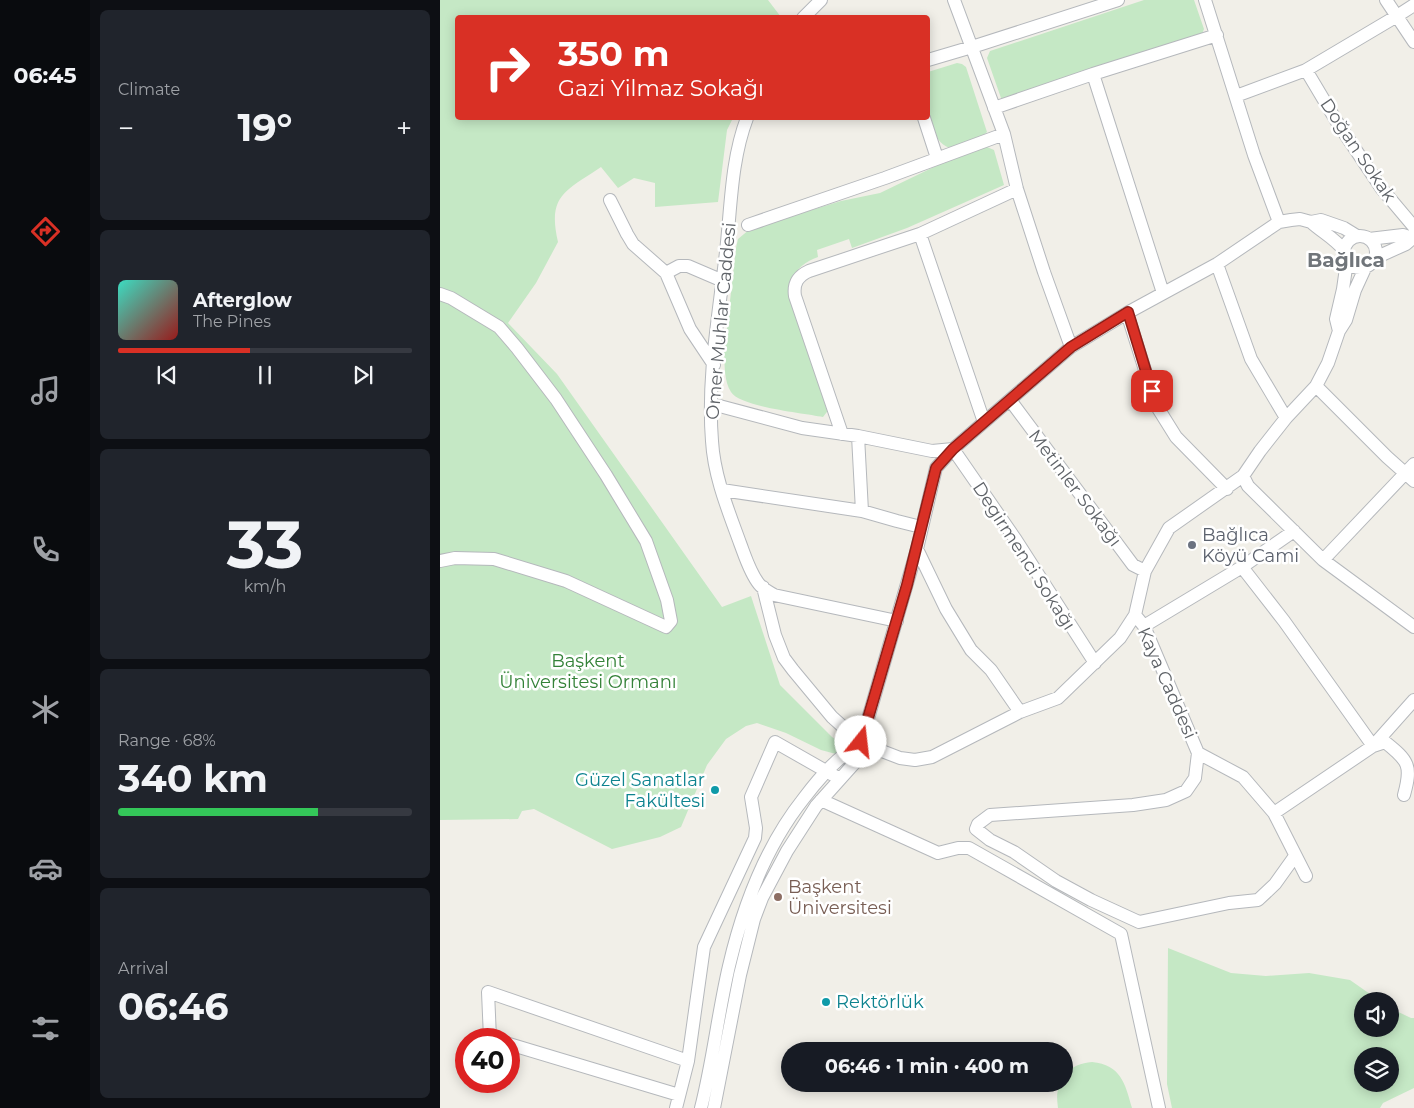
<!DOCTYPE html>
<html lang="en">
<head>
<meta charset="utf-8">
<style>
  :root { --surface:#171b24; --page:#20242c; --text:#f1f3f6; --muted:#9ea1a6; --line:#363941; --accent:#d93025 }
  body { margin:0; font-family:Montserrat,sans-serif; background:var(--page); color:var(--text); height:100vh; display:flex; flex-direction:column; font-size:19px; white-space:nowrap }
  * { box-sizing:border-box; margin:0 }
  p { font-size:16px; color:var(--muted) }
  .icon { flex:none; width:28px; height:28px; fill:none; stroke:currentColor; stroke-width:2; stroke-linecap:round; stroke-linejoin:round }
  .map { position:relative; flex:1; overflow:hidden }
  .drawer { display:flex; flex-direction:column; gap:10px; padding:10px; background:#0d0f14; width:350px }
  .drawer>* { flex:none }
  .banner { position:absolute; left:15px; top:15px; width:475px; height:105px; border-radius:5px; box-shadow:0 2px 12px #0003; background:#d93025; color:#fff; overflow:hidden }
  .buttons { position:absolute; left:914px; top:992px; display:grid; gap:10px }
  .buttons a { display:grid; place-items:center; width:45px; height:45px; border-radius:50%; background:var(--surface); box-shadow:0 2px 12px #0003; font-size:25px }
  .speed { position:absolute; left:15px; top:1028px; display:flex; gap:10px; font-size:25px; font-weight:700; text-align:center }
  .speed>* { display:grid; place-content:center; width:65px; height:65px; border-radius:50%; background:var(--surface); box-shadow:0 2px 12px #0003; line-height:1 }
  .speed .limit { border:8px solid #d22; background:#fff; color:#111 }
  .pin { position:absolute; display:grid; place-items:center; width:42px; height:42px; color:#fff; margin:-21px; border-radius:10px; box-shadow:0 2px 8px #0006 }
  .me { position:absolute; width:55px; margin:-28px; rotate:16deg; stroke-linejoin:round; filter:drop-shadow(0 0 4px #0008) }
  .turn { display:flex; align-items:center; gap:18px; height:105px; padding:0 20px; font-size:22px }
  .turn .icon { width:65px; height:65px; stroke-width:2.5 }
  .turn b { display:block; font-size:35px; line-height:42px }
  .big { font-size:38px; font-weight:700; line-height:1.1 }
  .drawer .card { flex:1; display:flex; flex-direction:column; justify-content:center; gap:8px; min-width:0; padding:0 18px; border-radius:8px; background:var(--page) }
  .drawer .dial { align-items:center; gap:0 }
  .dial b { font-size:65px; line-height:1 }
  .song { display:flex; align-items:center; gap:15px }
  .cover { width:60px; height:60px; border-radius:8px; background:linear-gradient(135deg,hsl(170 70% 55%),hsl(0 70% 35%)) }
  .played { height:5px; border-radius:2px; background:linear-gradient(90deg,var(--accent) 45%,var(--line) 45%) }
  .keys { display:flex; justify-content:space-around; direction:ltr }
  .heat { display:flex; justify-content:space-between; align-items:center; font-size:28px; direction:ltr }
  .charge { height:8px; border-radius:4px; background:linear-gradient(90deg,#34c759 68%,var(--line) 0) }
  .trip { position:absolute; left:341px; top:1042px; width:292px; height:50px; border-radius:25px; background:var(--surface); box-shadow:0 2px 12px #0003; font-weight:700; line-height:50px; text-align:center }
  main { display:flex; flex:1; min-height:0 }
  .tabs { display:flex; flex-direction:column; width:90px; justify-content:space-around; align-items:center; background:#090b0e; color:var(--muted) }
  .tabs .icon { width:35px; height:35px }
  .tabs .current { color:var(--accent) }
  .tabs b { font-size:22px; color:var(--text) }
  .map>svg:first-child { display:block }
  .green { fill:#c5e8c5; fill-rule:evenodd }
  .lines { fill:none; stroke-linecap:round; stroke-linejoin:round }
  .minor-casing { stroke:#b5b8bc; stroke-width:14 }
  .minor { stroke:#fff; stroke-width:12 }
  .route-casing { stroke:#8d1f18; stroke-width:12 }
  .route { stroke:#d93025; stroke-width:9 }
  .worship-dot { fill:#6b7280; stroke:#fff; stroke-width:2 }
  .culture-dot { fill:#0f9aa8; stroke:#fff; stroke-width:2 }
  .education-dot { fill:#8d6e63; stroke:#fff; stroke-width:2 }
  .labels { text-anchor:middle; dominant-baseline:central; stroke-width:5; stroke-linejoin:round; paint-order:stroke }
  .street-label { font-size:18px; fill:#5f6368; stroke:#fff }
  .worship-label { font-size:18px; fill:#5b616d; stroke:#fff; text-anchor:start }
  .park-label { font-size:18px; fill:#348238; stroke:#fff }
  .culture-label { font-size:18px; fill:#0d838f; stroke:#fff; text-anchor:end }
  .education-label { font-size:18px; fill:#785e54; stroke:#fff; text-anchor:start }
  .quarter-label { font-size:20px; font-weight:bold; fill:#70757a; stroke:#fff }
</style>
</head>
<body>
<main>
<nav class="tabs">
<b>06:45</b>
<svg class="icon current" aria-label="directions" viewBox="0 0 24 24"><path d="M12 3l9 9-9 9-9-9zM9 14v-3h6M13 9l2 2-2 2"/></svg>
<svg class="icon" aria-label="music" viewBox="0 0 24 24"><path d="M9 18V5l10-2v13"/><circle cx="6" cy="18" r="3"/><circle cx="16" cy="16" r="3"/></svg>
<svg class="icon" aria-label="phone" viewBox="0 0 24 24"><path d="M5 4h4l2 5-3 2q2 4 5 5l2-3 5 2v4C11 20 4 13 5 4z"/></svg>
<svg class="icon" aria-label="climate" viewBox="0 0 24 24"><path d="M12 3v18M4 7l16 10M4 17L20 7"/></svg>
<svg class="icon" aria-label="car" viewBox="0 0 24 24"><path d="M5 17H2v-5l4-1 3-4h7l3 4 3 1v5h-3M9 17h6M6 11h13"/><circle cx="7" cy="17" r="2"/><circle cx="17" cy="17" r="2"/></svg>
<svg class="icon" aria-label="filters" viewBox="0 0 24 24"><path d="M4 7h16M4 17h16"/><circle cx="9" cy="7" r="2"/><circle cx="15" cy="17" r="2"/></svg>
</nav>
<section class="drawer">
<div class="card"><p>Climate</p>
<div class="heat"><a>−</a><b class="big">19°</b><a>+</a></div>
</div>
<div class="card">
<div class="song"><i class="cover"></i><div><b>Afterglow</b><p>The Pines</p></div></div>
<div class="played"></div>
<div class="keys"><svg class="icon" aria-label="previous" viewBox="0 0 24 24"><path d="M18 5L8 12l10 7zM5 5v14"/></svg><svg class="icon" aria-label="pause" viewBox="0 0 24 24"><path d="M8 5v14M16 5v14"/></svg><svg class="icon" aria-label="next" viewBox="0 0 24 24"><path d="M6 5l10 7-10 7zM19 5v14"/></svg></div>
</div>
<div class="card dial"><b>33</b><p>km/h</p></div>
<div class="card"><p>Range · 68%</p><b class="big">340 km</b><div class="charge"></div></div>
<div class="card"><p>Arrival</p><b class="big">06:46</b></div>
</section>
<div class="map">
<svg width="974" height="1108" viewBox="0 0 974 1108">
  <rect width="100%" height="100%" fill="#f1efe8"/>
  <path class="green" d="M0,0H328L341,17L18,18V118H293L287,130L278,202L215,207V183L194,178L178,188L161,167C126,191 107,195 118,242L96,283L68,323L117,374L282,607L311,596L340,685L392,737L405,746L396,754L381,750L346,733L317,723L306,726L286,739L267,765L241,827L220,837L172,849L94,809L82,811L78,819L0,820Z
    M704,0H754L764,29L762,34L565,99L561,98L547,58L550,51Z
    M517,63L522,64L526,67L547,132L543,136L510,148C485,141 488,92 488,72Z
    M547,147L554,150L564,185L467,228L412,248L409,239L377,250L378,257C366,261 356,269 350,281L390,408L383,417C364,413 300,407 291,392C284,381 285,367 284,354L296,248L298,239L310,229L401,201L440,193L498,165Z
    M728,948L791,973L826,976L869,973L910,980L940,1001H922V1029H950V1008L971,1018H974V1088L943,1103L940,1108H732L727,1084ZM950,1056V1084H922V1056Z
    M652,1062C681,1065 685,1083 692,1108H618C617,1100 616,1092 620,1084H625V1075C632,1066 641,1063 652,1062Z"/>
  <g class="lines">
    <defs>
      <path id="minor" d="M514,0L564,134L577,189L604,272L631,347
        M765,0L814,155L839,222
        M946,0L974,42
        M363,18L381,0
        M488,60L532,47L678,0
        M866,70L897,122L942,189L974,227
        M653,74L777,35
        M796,96L866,70L957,16L974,5
        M554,108L653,74L723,293
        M307,118C291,160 291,207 286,252C279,314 267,378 272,441C274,476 288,510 300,543C305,556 310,573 319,584C323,589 329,592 334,595L457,621
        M484,118L497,158
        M170,200L187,234L193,244L226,273L250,329L274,365
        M871,222C882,232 894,238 904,250
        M308,225L445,178L564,134
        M480,234L544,422
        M904 252a16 16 0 1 1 32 0a16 16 0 1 1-32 0Z
        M929,239L963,235L972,238
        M935,258L966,244L974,237
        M777,264L811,359L846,418
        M226,273L239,266H248L283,281
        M0,294L11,298L59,327L77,348L116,399L166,475L206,541L227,600L231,621L226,627L126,581L54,559L15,558L0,561
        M687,313L716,405L736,437L787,489
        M899,331L896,319L903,289L907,261
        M876,386L947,457L974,481
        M570,400L693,565L705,571
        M272,404L362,428L418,436L492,451L513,449L576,540L655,663
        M402,434L355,296C353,283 358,276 369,271L480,234L577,189
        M418,436L422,511L457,521L481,527
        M803,476L808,486L883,560L974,627
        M282,490L422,511
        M477,549L506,609L531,650L551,670L580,712
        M883,560L974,464
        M802,567L844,621L933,746L945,742C969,761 972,766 964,795
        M323,587L335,635L344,658L353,670L392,717L421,743L460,758L475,760L492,757L580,712L618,698L680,638L695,615L705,571L729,528L803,476L820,451L846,418L876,386L888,363L899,331L906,320L915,290L926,266
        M695,615L704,626L758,753L755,778L746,791L726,800L693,805L550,815L538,824L536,829L550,840L574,852L616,881L651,900L699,922L789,903L818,900L835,884L855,856
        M704,626L802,567L854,531
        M758,753L803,777L834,813L866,876
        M381,800L498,853L518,848H529L681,934L719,1108
        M834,813L933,746L974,700
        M52,1039L50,1038L48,992L248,1061
        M69,1044L239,1095
        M236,1108L248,1061L264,947L315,838L316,828L311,797L335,742L400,779
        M261,1108C273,1061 278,1013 289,966C303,906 325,847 364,798C380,777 398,756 421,743
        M274,1108L300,975L314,919L322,898L347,851L376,806L419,758L421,743L477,549L496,468L513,449L631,347L687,313L777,264L839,222L851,220L860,219L871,222L881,220L904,228L917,236"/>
    </defs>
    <use href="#minor" class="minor-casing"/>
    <use href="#minor" class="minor"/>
  </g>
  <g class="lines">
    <defs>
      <path id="route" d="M421,742L467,585L496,468L513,449L631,347L688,312L712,391"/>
    </defs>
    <use href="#route" class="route-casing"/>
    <use href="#route" class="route"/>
  </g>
  <circle class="worship-dot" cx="752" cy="545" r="5"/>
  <g class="culture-dot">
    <circle cx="275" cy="790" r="5"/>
    <circle cx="386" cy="1002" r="5"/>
  </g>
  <circle class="education-dot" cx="338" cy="897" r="5"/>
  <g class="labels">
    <g class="street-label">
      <text transform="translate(918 150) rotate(56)">Doğan Sokak</text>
      <text transform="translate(281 321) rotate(-85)">Omer Muhlar Caddesi</text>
      <text transform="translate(635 488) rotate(53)">Metinler Sokağı</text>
      <text transform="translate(584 556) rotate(57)">Degirmenci Sokağı</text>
      <text transform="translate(727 683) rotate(66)">Kaya Caddesi</text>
    </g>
    <g class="worship-label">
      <text x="762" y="535">Bağlıca<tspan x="762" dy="21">Köyü Cami</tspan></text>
    </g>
    <g class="park-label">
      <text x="148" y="661">Başkent<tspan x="148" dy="21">Üniversitesi Ormanı</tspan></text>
    </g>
    <g class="culture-label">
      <text x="265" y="780">Güzel Sanatlar<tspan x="265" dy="21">Fakültesi</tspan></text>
      <text x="396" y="1002" text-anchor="start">Rektörlük</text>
    </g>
    <g class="education-label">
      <text x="348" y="887">Başkent<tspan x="348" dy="21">Üniversitesi</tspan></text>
    </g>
    <g class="quarter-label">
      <text x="906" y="260">Bağlıca</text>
    </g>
  </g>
</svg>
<div class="buttons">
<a><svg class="icon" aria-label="sound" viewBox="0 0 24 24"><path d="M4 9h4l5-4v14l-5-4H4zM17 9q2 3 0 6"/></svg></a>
<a><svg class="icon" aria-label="layers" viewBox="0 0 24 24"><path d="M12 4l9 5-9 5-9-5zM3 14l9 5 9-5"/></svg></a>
</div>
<div class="speed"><div class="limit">40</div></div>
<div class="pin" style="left:712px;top:391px;background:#d93025"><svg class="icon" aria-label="arrive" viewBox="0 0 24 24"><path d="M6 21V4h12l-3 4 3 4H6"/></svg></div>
<svg class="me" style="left:421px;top:742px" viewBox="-20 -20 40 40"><circle r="19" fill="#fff"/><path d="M0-13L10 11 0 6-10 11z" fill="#d93025"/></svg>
<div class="trip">06:46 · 1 min · 400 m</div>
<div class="banner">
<div class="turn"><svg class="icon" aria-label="right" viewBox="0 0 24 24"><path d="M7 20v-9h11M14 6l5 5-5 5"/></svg><div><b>350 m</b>Gazi Yilmaz Sokağı</div></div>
</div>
</div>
</main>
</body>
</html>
